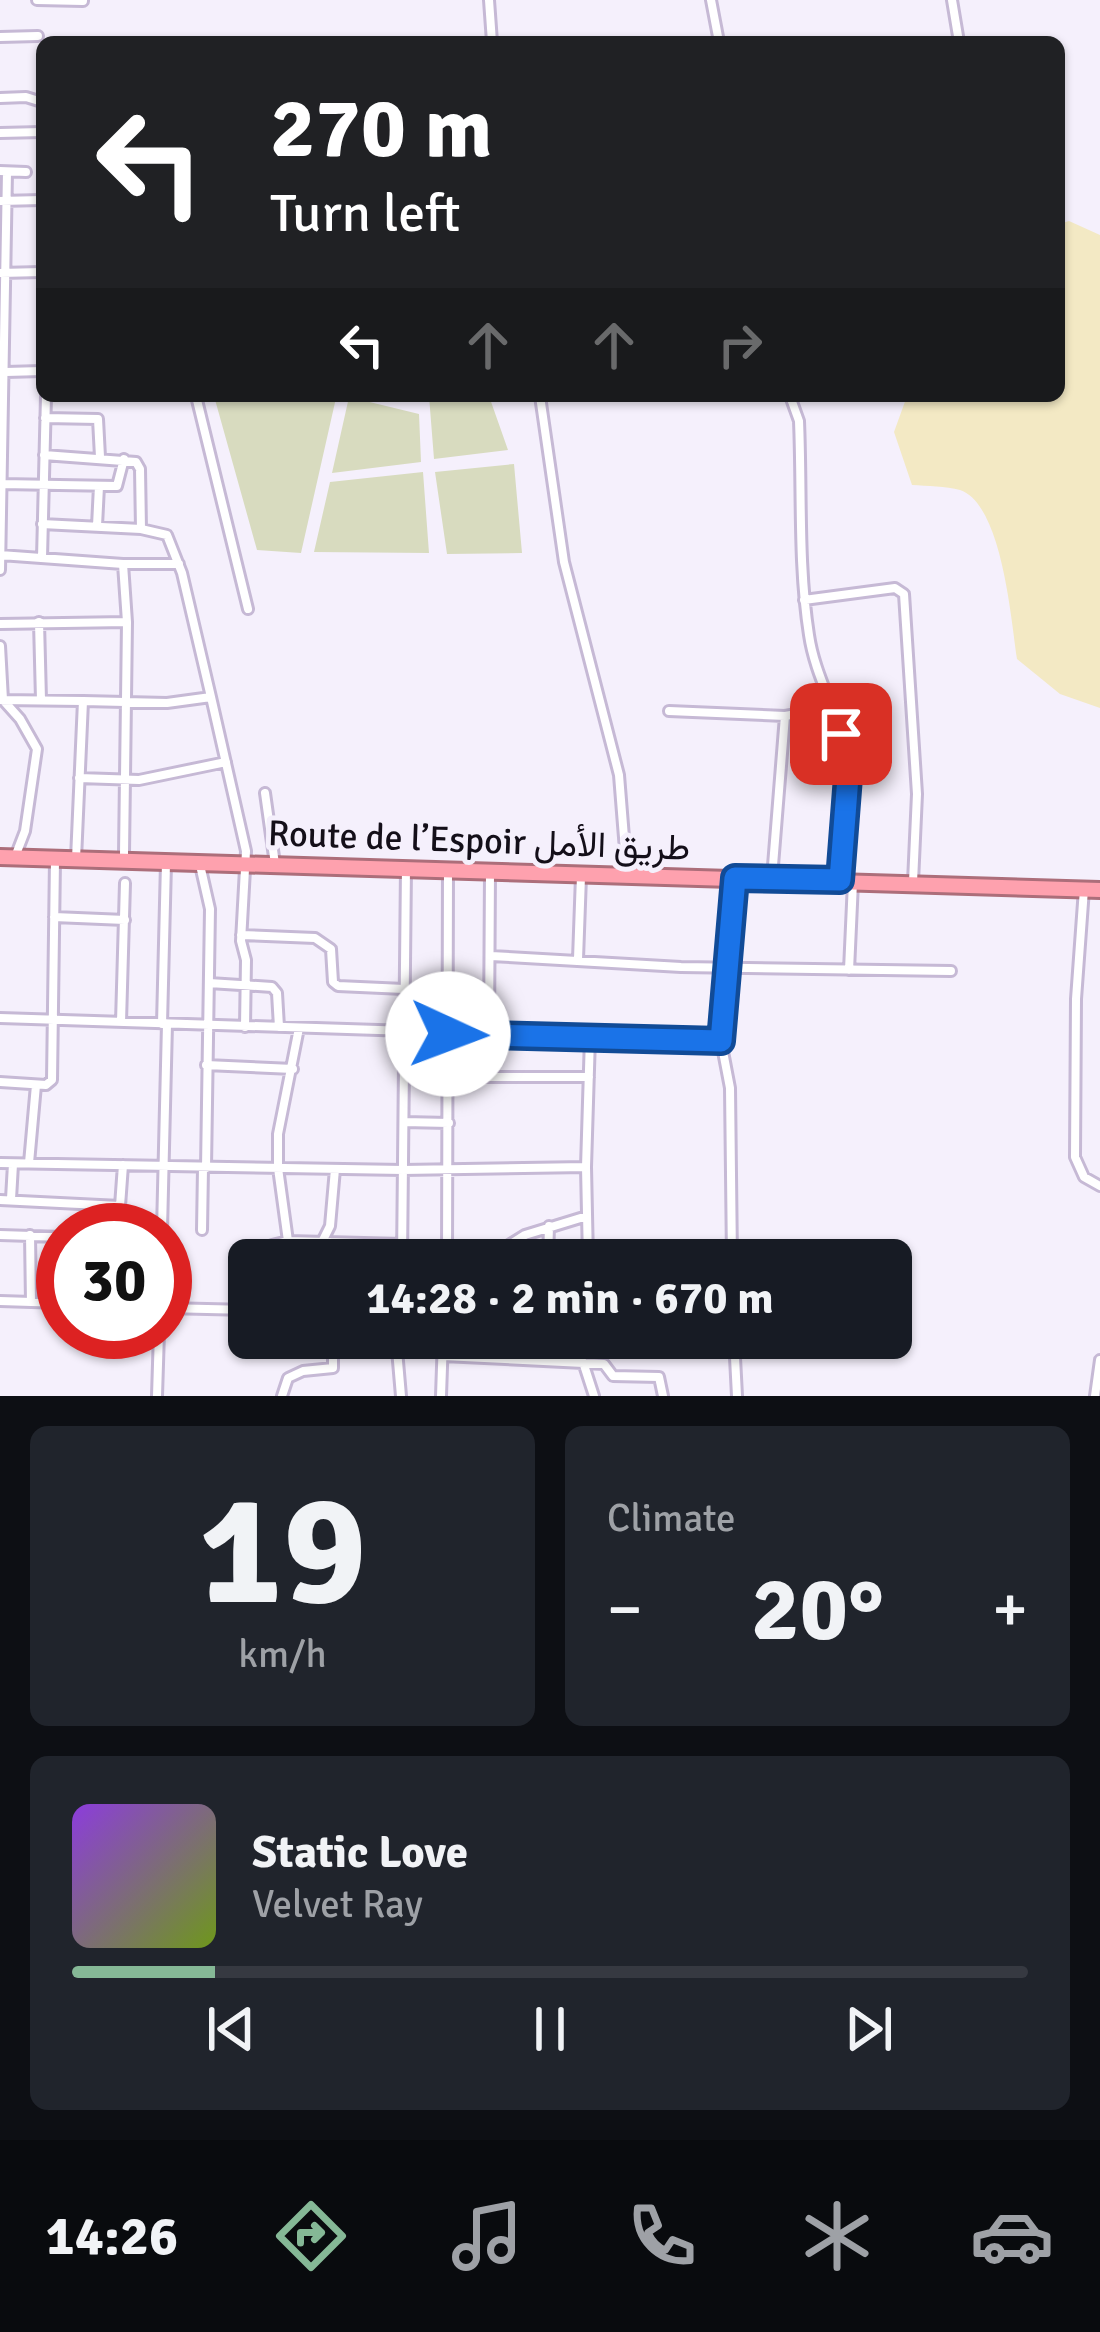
<!DOCTYPE html>
<html lang="en">
<head>
<meta charset="utf-8">
<style>
  :root { --surface:#171b24; --page:#20242c; --text:#f1f3f6; --muted:#9ea1a6; --line:#363941; --accent:#85b896 }
  body { margin:0; font-family:Signika,Vazirmatn,sans-serif; background:var(--page); color:var(--text); height:100vh; display:flex; flex-direction:column; font-size:45px; white-space:nowrap }
  * { box-sizing:border-box; margin:0 }
  p { font-size:39px; color:var(--muted) }
  .icon { flex:none; width:66px; height:66px; fill:none; stroke:currentColor; stroke-width:2; stroke-linecap:round; stroke-linejoin:round }
  .map { position:relative; height:1396px; overflow:hidden }
  .drawer { display:flex; flex-direction:column; gap:30px; padding:30px; background:#0d0f14; flex:1 }
  .drawer>* { flex:none }
  .guide { position:absolute; left:36px; top:36px; width:1029px; height:366px; border-radius:18px; box-shadow:0 3px 9px #0004; background:#202124; color:#fff; overflow:hidden }
  .speed { position:absolute; left:36px; top:1203px; display:flex; gap:24px; font-size:60px; font-weight:700; text-align:center }
  .speed>* { display:grid; place-content:center; width:156px; height:156px; border-radius:50%; background:var(--surface); box-shadow:0 3px 9px #0004; line-height:1 }
  .speed .limit { border:18px solid #d22; background:#fff; color:#111 }
  .pin { position:absolute; display:grid; place-items:center; width:102px; height:102px; color:#fff; margin:-51px; border-radius:24px; box-shadow:0 6px 18px #0006 }
  .me { position:absolute; width:132px; margin:-66px; rotate:92deg; stroke-linejoin:round; filter:drop-shadow(0 0 9px #0008) }
  .turn { display:flex; align-items:center; gap:42px; height:252px; padding:0 36px; font-size:54px }
  .turn .icon { width:156px; height:156px; stroke-width:2.5 }
  .turn b { display:block; font-size:84px; line-height:102px }
  .lanes { display:flex; align-items:center; height:114px; padding:0 36px; background:#0003; justify-content:center; gap:60px; direction:ltr }
  .lanes .off { opacity:.35 }
  .big { font-size:90px; font-weight:700; line-height:1.1 }
  .drawer .card { flex:1; display:flex; flex-direction:column; justify-content:center; gap:18px; min-width:0; padding:0 42px; border-radius:18px; background:var(--page) }
  .drawer .dial { align-items:center; gap:0 }
  .dial b { font-size:156px; line-height:1 }
  .song { display:flex; align-items:center; gap:36px }
  .cover { width:144px; height:144px; border-radius:18px; background:linear-gradient(135deg,hsl(270 70% 55%),hsl(80 70% 35%)) }
  .played { height:12px; border-radius:6px; background:linear-gradient(90deg,var(--accent) 15%,var(--line) 15%) }
  .keys { display:flex; justify-content:space-around; direction:ltr }
  .heat { display:flex; justify-content:space-between; align-items:center; font-size:66px; direction:ltr }
  .drawer .tiles { flex:1; display:grid; gap:30px; grid-template-columns:1fr 1fr }
  .card:last-child { grid-column:span 2 }
  .trip { position:absolute; left:228px; top:1239px; width:684px; height:120px; border-radius:18px; background:var(--surface); box-shadow:0 3px 9px #0004; font-weight:700; line-height:120px; text-align:center }
  .dock { display:flex; height:192px; justify-content:space-around; align-items:center; background:#090b0e; color:var(--muted) }
  .dock .icon { width:84px; height:84px }
  .dock .selected { color:var(--accent) }
  .dock b { font-size:54px; color:var(--text) }
  .map>svg:first-child { display:block }
  .green { fill:#d8dbbf }
  .sand { fill:#f3e9c4 }
  .lines { fill:none; stroke-linecap:round; stroke-linejoin:round }
  .minor-casing { stroke:#c6b9d5; stroke-width:14 }
  .highway-casing { stroke:#ac6e7a; stroke-width:20 }
  .minor { stroke:#fff; stroke-width:8 }
  .highway { stroke:#fea1ae; stroke-width:14 }
  .route-casing { stroke:#114b97; stroke-width:30 }
  .route { stroke:#1a73e8; stroke-width:21 }
  .labels { text-anchor:middle; dominant-baseline:central; stroke-width:10; stroke-linejoin:round; paint-order:stroke }
  .street-label { font-size:36px; fill:#140f19; stroke:#f5f0fc }
</style>
</head>
<body>
<div class="map">
<svg width="1100" height="1396" viewBox="0 0 1100 1396">
  <rect width="100%" height="100%" fill="#f5f0fc"/>
  <path class="green" d="M214,396L336,398L301,553L257,550Z
    M429,396H489L508,450L434,459Z
    M349,397L419,414L421,462L332,473Z
    M514,464L522,553L447,554L435,472Z
    M423,472L429,553L314,552L330,482Z"/>
  <path class="sand" d="M1069,221L1100,235V708L1060,694L1017,659C1011,619 1002,504 960,490C946,486 927,486 912,485L894,432L907,396H1059V224Z"/>
  <g class="lines">
    <defs>
      <path id="minor" d="M37,0L83,1
        M489,0L492,42
        M711,0L719,42
        M952,0L959,42
        M0,37L38,36
        M0,98L26,97L42,102
        M0,133L42,132
        M0,171L26,172
        M0,201L42,200
        M0,273L42,272
        M6,372L42,371
        M196,396L248,609
        M540,396L564,562L619,775L627,875
        M790,396L799,421C802,491 798,565 809,635C815,676 837,710 845,750C854,792 845,838 840,880
        M45,418L98,419L100,457
        M44,455L136,462L140,469L141,529
        M1,484L117,486L124,459
        M42,524L141,529L167,535L182,573L211,697
        M97,526L99,486
        M0,555L123,564L127,622L124,854
        M42,558L46,396
        M123,564H179
        M0,570L7,172
        M804,600L895,588L904,594L917,794L913,882
        M39,622L41,700
        M0,624L127,622
        M0,646L3,700L20,719L37,749L25,831L15,857
        M0,700L83,701L76,859
        M83,701L167,703L211,697L246,851L241,941L246,960L245,1027
        M669,711L785,716L831,708
        M79,778L139,780L226,762
        M265,793L275,864
        M200,865L210,909L206,1168
        M772,878L785,716
        M1084,889L1076,999L1075,1157L1084,1177L1100,1186
        M54,917L125,920
        M241,935L315,938L331,949L333,982L338,986L404,989
        M491,956L681,967L951,971
        M578,959L581,876
        M849,970L853,882
        M209,983L272,987L277,993L279,1027
        M448,1001L490,1002
        M0,1018L721,1041
        M121,1022L125,883
        M162,1024L166,863
        M489,1035L490,872
        M206,1065L293,1069
        M448,1077H589
        M0,1082L46,1085L52,1080L55,860
        M404,1122L449,1123
        M0,1163L403,1170L586,1167L590,1037
        M29,1163L36,1085
        M586,1167L588,1260
        M11,1199L13,1164
        M0,1200L120,1206L119,1230
        M120,1206L123,1165
        M162,1230L167,1024
        M202,1230L203,1168
        M0,1235L63,1237
        M30,1235L31,1302
        M288,1241L278,1168V1134L299,1028
        M322,1242L330,1226L335,1169
        M269,1260L272,1245L288,1241L402,1244
        M330,1260V1242
        M402,1260L406,867
        M447,1260L448,870
        M485,1260L525,1235L587,1216
        M548,1260L549,1226
        M732,1260L730,1088L721,1041L735,879
        M0,1301L63,1303
        M165,1308L249,1310
        M396,1338L401,1396
        M734,1338L737,1396
        M443,1356L604,1364L613,1376L659,1377L663,1396
        M574,1360L575,1338
        M583,1362L594,1396
        M157,1396L159,1332
        M282,1396L288,1378L303,1371L333,1368V1338
        M441,1396L443,1338
        M1095,1396L1100,1360"/>
      <path id="highway" d="M0,857L1100,890"/>
    </defs>
    <use href="#minor" class="minor-casing"/>
    <use href="#highway" class="highway-casing"/>
    <use href="#minor" class="minor"/>
    <use href="#highway" class="highway"/>
  </g>
  <g class="lines">
    <defs>
      <path id="route" d="M448,1034L721,1041L735,878L840,880L848,777L841,734"/>
    </defs>
    <use href="#route" class="route-casing"/>
    <use href="#route" class="route"/>
  </g>
  <g class="labels">
    <g class="street-label">
      <text transform="translate(479 841) rotate(2)">Route de l’Espoir طريق الأمل</text>
    </g>
  </g>
</svg>
<div class="speed"><div class="limit">30</div></div>
<div class="pin" style="left:841px;top:734px;background:#d93025"><svg class="icon" aria-label="arrive" viewBox="0 0 24 24"><path d="M6 21V4h12l-3 4 3 4H6"/></svg></div>
<svg class="me" style="left:448px;top:1034px" viewBox="-20 -20 40 40"><circle r="19" fill="#fff"/><path d="M0-13L10 11 0 6-10 11z" fill="#1a73e8"/></svg>
<div class="trip">14:28 · 2 min · 670 m</div>
<div class="guide">
<div class="turn"><svg class="icon" aria-label="left" viewBox="0 0 24 24"><path d="M17 20v-9H6M10 6l-5 5 5 5"/></svg><div><b>270 m</b>Turn left</div></div>
<div class="lanes"><svg class="icon" aria-label="left" viewBox="0 0 24 24"><path d="M17 20v-9H6M10 6l-5 5 5 5"/></svg><svg class="icon off" aria-label="ahead" viewBox="0 0 24 24"><path d="M12 20V5M6 11l6-6 6 6"/></svg><svg class="icon off" aria-label="ahead" viewBox="0 0 24 24"><path d="M12 20V5M6 11l6-6 6 6"/></svg><svg class="icon off" aria-label="right" viewBox="0 0 24 24"><path d="M7 20v-9h11M14 6l5 5-5 5"/></svg></div>
</div>
</div>
<section class="drawer">
<div class="tiles">
<div class="card dial"><b>19</b><p>km/h</p></div>
<div class="card"><p>Climate</p>
<div class="heat"><a>−</a><b class="big">20°</b><a>+</a></div>
</div>
<div class="card">
<div class="song"><i class="cover"></i><div><b>Static Love</b><p>Velvet Ray</p></div></div>
<div class="played"></div>
<div class="keys"><svg class="icon" aria-label="previous" viewBox="0 0 24 24"><path d="M18 5L8 12l10 7zM5 5v14"/></svg><svg class="icon" aria-label="pause" viewBox="0 0 24 24"><path d="M8 5v14M16 5v14"/></svg><svg class="icon" aria-label="next" viewBox="0 0 24 24"><path d="M6 5l10 7-10 7zM19 5v14"/></svg></div>
</div>
</div>
</section>
<nav class="dock">
<b>14:26</b>
<svg class="icon selected" aria-label="directions" viewBox="0 0 24 24"><path d="M12 3l9 9-9 9-9-9zM9 14v-3h6M13 9l2 2-2 2"/></svg>
<svg class="icon" aria-label="music" viewBox="0 0 24 24"><path d="M9 18V5l10-2v13"/><circle cx="6" cy="18" r="3"/><circle cx="16" cy="16" r="3"/></svg>
<svg class="icon" aria-label="phone" viewBox="0 0 24 24"><path d="M5 4h4l2 5-3 2q2 4 5 5l2-3 5 2v4C11 20 4 13 5 4z"/></svg>
<svg class="icon" aria-label="climate" viewBox="0 0 24 24"><path d="M12 3v18M4 7l16 10M4 17L20 7"/></svg>
<svg class="icon" aria-label="car" viewBox="0 0 24 24"><path d="M5 17H2v-5l4-1 3-4h7l3 4 3 1v5h-3M9 17h6M6 11h13"/><circle cx="7" cy="17" r="2"/><circle cx="17" cy="17" r="2"/></svg>
</nav>
</body>
</html>
